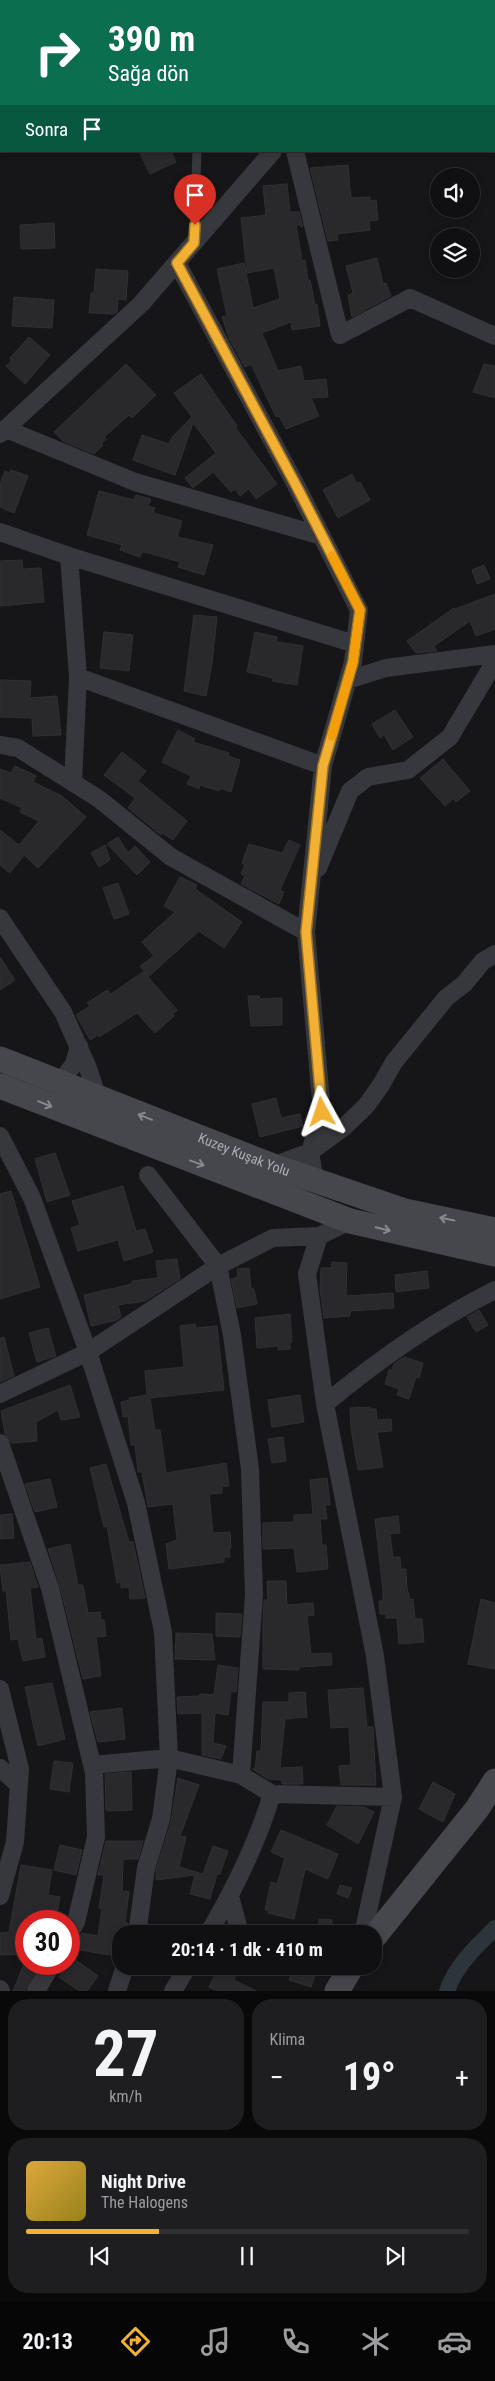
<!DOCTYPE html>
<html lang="tr">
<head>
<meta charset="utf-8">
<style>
  :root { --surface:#101012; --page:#1e1e20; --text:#f1f3f6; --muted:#9c9d9f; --line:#303032; --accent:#f2b134 }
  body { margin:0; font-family:"Roboto Condensed",sans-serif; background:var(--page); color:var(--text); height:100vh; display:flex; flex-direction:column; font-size:19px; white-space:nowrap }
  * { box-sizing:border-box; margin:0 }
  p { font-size:16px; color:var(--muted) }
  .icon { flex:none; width:28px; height:28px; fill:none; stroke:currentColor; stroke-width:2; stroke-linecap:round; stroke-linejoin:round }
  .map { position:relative; height:1991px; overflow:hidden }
  .details { display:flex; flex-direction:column; gap:8px; padding:8px; background:#09090a; flex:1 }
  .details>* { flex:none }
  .hud { position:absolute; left:0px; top:0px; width:495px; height:152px; box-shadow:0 2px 8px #0003,0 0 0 1px var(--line); background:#0b6e4f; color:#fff; overflow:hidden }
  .tools { position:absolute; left:430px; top:168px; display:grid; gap:10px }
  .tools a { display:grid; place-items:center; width:50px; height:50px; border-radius:50%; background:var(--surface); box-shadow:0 2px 8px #0003,0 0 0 1px var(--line); font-size:25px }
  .speed { position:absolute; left:15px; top:1910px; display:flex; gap:10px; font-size:25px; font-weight:700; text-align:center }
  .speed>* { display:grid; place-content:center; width:65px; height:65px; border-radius:50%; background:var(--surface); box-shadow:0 2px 8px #0003,0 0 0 1px var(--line); line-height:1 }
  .speed .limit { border:8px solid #d22; background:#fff; color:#111 }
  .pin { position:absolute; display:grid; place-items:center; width:42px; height:42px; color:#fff; margin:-51px -21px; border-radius:50% 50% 50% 0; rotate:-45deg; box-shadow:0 0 5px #0007 }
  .pin .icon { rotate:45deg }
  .me { position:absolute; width:55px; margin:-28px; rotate:355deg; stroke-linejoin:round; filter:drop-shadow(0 0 4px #0008) }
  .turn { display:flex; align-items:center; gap:18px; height:105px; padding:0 25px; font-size:22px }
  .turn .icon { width:65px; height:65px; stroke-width:2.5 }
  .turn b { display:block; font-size:35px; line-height:42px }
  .then { display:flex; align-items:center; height:48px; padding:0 25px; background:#0003; gap:10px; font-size:19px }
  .big { font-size:38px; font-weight:700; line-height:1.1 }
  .details .tile { flex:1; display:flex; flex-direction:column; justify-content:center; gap:8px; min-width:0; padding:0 18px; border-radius:20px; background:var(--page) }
  .details .dial { align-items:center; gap:0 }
  .dial b { font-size:65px; line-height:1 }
  .song { display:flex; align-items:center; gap:15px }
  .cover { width:60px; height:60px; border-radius:8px; background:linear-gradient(135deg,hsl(40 70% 55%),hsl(50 70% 35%)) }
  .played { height:5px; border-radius:2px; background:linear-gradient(90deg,var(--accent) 30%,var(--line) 30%) }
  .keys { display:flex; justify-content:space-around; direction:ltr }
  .heat { display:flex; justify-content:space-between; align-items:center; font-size:28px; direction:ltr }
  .details .tiles { flex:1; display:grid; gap:8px; grid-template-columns:1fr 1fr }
  .tile:last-child { grid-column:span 2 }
  .trip { position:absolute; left:112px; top:1925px; width:270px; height:50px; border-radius:20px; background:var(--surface); box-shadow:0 2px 8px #0003,0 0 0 1px var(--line); font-weight:700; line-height:50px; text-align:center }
  .tab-bar { display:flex; height:80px; justify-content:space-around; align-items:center; background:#060607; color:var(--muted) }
  .tab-bar .icon { width:35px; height:35px }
  .tab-bar .selected { color:var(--accent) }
  .tab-bar b { font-size:22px; color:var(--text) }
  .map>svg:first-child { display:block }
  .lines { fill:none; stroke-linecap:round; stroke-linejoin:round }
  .canal { stroke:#2c353c; stroke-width:16 }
  .building { fill:#29292c; stroke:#303034 }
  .lane { stroke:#37383d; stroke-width:9 }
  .street { stroke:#37383d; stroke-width:18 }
  .secondary { stroke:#45474d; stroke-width:25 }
  .oneway { stroke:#858993 }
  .route-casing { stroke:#9d7322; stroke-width:12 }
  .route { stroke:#f2b134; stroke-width:9 }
  .slow { stroke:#f59e0b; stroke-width:9 }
  .labels { text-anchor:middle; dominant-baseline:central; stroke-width:5; stroke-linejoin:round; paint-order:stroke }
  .street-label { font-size:14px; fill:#a8adb8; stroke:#111113 }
</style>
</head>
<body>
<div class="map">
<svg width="495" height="1991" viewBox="0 0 495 1991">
  <rect width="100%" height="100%" fill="#161618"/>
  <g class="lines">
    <path class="canal" d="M447,1991C456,1965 476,1947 495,1928"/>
  </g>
  <path class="building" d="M139,151H171L176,162L150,174Z
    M348,165L351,198L370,197V201L376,200L378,220L369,221L370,230L337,234L338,240L328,241L310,168Z
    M287,184L290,212H299L303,227L296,224L302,261L305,260L308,280H310L315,305L317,304L320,326L292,330L291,322L262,333L278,371L301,366L304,381L326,379L328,397L311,398L319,416L286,429L279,416L276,417L251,364L245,367L229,338L222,317L227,316L217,269L244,263L253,308L280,299L274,268L247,273L241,218L266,215L263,186Z
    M54,223L55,248L21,249L20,225Z
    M377,258L383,284L386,283L391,296L352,317L348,295L353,293L346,266Z
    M96,269L128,271L126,300L118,299L117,312L114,314L89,313L91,293H94Z
    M14,297L54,300L52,328L12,326Z
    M29,337L50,355L25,384L6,366L11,362L10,358Z
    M126,364L156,395L132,418L129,415L104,437L106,439L101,444L103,445L94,454L63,441L54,432Z
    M484,364L495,366V398L473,392Z
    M201,374L237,426L235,427L277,484L256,499L249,489L240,496L235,489L231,492L213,472L193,488L185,478L216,453L193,423L175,475L133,460L142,435L169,444L172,437L192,417L174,393Z
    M11,470L28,476L14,513L0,507V484L5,471L9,473Z
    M352,474L357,484L360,482L370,500L338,518L323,490Z
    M99,491L134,500L136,495L151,499L148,506L155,508L153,513L182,521L177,537L213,545L204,575L178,567L180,562L145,552H142L140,557L120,550L122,545L87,535Z
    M22,560L23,569L41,568L44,602L0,606V561Z
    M484,565L490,579L477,584L472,570Z
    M495,594V629L476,636L470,621L434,646L437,651L416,653L407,641L454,608L455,609Z
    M194,615L217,617L212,663L206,696L184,691Z
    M104,632L133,635L129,671L100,668Z
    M255,632L277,637L276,642L303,646L297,685L272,681L273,678L247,672Z
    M0,680L31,681L30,698L57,696L61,735L33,736L32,718L0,717Z
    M395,710L413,737L393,750L384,735L380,738L372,724Z
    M178,730L195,739L193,742L229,753L228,756L240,760L231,792L220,788L219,791L200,785L199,789L187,784L191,776L162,762Z
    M122,752L146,771L138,781L187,821L173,840L162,833L161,835L128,808L135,798L104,775Z
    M443,759L470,791L456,802L453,799L445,806L420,778Z
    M15,766L36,776L33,782L62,796L86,817L38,868L24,855L10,873L0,865V830L19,845L39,821L20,812L22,808L0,798V769L11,773Z
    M118,837L128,853L135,846L150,862L137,875L107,844Z
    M289,840L300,845L280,890L284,892L279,904L241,884L245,876L241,874L245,865L242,863L249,844L282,853Z
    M105,845L110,860L99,867L91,853Z
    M180,877L197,885L195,889L242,922L224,948L199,931L148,977L177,1010L173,1014L174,1016L155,1033L137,1013L99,1037L98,1035L90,1040L76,1015L90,1006L87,1003L107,990L111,994L143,972L148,977L140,966L154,956L142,942L175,912L164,906Z
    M118,883L129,914L114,919L103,888Z
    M0,957L15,980L0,990Z
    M248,996H259L260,999L282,998V1025L251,1026Z
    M276,1098L281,1118L300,1114L303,1126L260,1137L252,1104Z
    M55,1153L70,1195L47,1202L35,1159Z
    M123,1186L136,1231L145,1229L153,1252L124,1261L118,1240L78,1251L71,1228L80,1225L72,1201Z
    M11,1191L40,1287L0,1299V1194Z
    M177,1259L180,1279L145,1301L118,1305L121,1317L117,1320L91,1326L84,1295L132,1284V1281L158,1278L156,1261Z
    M332,1262L347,1263L346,1296L393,1293L394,1308L350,1311V1316L324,1318L320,1289L321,1268H331Z
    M249,1268L251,1289H254L257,1304L237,1308L231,1279L238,1277L237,1269Z
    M427,1271L429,1288L396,1292L395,1275Z
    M479,1310L488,1325L476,1332L467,1317Z
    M290,1314L292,1342H290V1349L278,1350V1346L257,1348L255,1318Z
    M195,1324L196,1328L217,1326L224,1390L150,1398L155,1430H160L166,1473L226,1463L229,1486H222V1493L209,1494L213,1533L230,1532L231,1548H229L230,1557H224V1562L169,1569L166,1544L177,1540L173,1504L148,1507L142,1472H138L135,1445H131L128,1416L123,1417L121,1402L130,1400L129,1398L147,1395L145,1371L184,1367L180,1326Z
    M48,1328L56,1356L37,1362L29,1333Z
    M4,1337L14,1376L0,1382V1338Z
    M404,1357L423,1363L419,1378L416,1377L409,1399L397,1395L399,1389L385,1384L389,1370H392L394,1364Z
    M70,1385L80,1417L61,1420L58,1410L36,1422L37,1441L11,1443L5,1434L1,1411Z
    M300,1395L304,1422L272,1427L268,1400Z
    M370,1407L371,1409H376L377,1420L391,1419L392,1431L377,1432L383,1467L358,1470L351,1429L350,1408Z
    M283,1437L286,1461L272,1463L268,1439Z
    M106,1464L129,1542H133L145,1598L130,1599L129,1587L121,1588V1582L117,1583L107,1526L104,1527L90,1468Z
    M327,1478L330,1505H325L327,1519H320L322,1545H326L328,1569L297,1572L294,1548L263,1549V1523L294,1522V1515L313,1514L310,1480Z
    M50,1479L57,1507L35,1512L25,1484Z
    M12,1514L14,1538L0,1539V1515Z
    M398,1516L400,1533L390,1534L393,1557H400L401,1569H406L407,1588L410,1600L413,1599L415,1619H422L424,1642L399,1644L397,1618H386V1614H380L379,1601H383V1591L375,1519Z
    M70,1544L78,1585H83L88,1613L100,1612L101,1620H104L106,1636L96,1637L101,1676L83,1679L60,1586L48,1549Z
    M30,1562L38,1587L30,1588L36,1639L42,1638L45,1657L23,1661L18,1639L11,1640L6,1591H3L0,1565Z
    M267,1581H286L287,1605L313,1603L314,1615L307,1616L311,1654L331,1653L332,1665L299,1667V1670L263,1669V1624L264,1600H268Z
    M481,1599L495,1603V1669L468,1664Z
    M216,1613L242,1614L240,1637L216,1636Z
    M176,1633L212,1634L215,1660L175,1659Z
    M218,1665L238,1668L236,1692L231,1691L228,1715L215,1713L213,1743L226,1746L221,1759L202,1755V1713L178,1714L177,1697L199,1696L200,1694L214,1695Z
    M52,1683L65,1739L38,1746L25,1687Z
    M363,1688L367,1727H373L376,1785H341L339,1766L351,1765L349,1727L331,1728L328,1690Z
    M305,1692L307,1717L285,1719L280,1768L302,1767L303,1784H282V1780L268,1779L252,1769H255L257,1751H261L263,1702H289V1693Z
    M122,1708L125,1739L98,1742L90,1712Z
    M54,1761L73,1763L69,1792L50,1789Z
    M131,1772L132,1810L106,1811L105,1774Z
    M178,1778L199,1785L180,1836L186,1837L179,1867L203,1874L213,1846L228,1851L220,1874H217L210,1899L190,1894L195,1875L156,1880V1870L171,1822Z
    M433,1782L455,1794L443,1822L419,1809Z
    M337,1806L364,1807L374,1812L358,1844L327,1825Z
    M281,1830L338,1854L328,1879L305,1869L294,1919L268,1913L269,1911L265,1910L271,1882L277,1884L285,1858L271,1852Z
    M106,1841H143L138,1859H123L122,1891L129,1892L125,1923H128L127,1934H121V1957L74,1949L76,1942L82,1933L98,1936L102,1909L99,1908L104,1875H98Z
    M60,1845L82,1850L76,1875L54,1870Z
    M21,1865L52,1870L48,1895L60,1897L56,1920L32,1916L30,1921H26V1954L0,1955V1933L9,1932Z
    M340,1885L352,1888L348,1898L337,1894Z
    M319,1919L332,1920L331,1934H319Z
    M73,1958L98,1976L87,1991H79L59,1977Z
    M24,1964H40L25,1991H13Z
    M219,1966H239L234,1980L256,1991H217L209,1987Z
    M294,1966H318L311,1987L289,1980Z"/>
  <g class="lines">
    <path class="lane" d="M194,238L197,151"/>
    <path class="street" d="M373,1V0
      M398,1L399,0
      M295,151L340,335L410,298L495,336
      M177,263L297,487L359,610L353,662L323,766L306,932L322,1112L310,1152L315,1181
      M6,429L135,482L322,536
      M0,434L141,304L273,151
      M0,532L69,556L355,644
      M69,556L78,677L73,783
      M78,677L323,766
      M348,680L386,668L495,654
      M0,745L18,748L99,799L171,857L306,932
      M318,868L350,791L368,777L408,770L450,737L495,661
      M0,918L63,1012L88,1068L98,1098
      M60,1083L74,1064L79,1046
      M0,1136L32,1198L88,1352L136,1503L163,1632L169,1758L161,1819L146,1868L137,1934
      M273,1166L310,1152L343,1128L366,1106L381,1085L394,1062L446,998L464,984L483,961L495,954
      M148,1175L218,1266L232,1335L250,1469L254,1595L241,1775
      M350,1221L319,1236L307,1274L325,1404L375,1656L393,1797L363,1934
      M0,1394L88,1352L218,1266L273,1238L319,1236
      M325,1404C378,1360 433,1321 495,1290
      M0,1443L50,1588L94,1773L96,1837L76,1922L69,1934
      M0,1689L20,1769L15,1842L0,1896
      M92,1765L169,1758L241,1775L272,1794L393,1797
      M0,1768L19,1785
      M230,1896L240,1934
      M208,1934C234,1890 257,1844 272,1794
      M0,1989L1,1991
      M36,1991L52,1964
      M117,1991L125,1966
      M173,1991L188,1966"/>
    <g class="secondary">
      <path id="s1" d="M0,1059L273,1166L405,1211L495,1230"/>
      <path d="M0,1086L350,1221L495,1254"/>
      <path d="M374,1937L477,1809L495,1781"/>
      <path d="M337,1991L352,1966"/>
    </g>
  </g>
  <defs><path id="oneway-shaft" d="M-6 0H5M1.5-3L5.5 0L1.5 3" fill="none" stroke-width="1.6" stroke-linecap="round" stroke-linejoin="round" transform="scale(1.25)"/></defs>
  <g class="oneway">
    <use href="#oneway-shaft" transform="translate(45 1104) rotate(22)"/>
    <use href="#oneway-shaft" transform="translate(145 1117) rotate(-158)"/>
    <use href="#oneway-shaft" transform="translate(197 1163) rotate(20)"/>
    <use href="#oneway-shaft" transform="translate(447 1219) rotate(-168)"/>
    <use href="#oneway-shaft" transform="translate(383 1229) rotate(13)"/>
  </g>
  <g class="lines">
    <defs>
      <path id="route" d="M195,225L194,243L177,263L297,487L360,610L353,662L323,766L306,932L322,1112"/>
    </defs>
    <use href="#route" class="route-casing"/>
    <use href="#route" class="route"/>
    <path class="slow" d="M332,736L353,662L360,610L332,556"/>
  </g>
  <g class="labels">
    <g class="street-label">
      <text stroke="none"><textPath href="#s1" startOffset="262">Kuzey Kuşak Yolu</textPath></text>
    </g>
  </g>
</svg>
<div class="tools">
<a><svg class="icon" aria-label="sound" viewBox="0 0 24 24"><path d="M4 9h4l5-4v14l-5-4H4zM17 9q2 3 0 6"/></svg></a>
<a><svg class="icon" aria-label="layers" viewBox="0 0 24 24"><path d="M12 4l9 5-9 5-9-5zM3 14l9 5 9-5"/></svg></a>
</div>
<div class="speed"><div class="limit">30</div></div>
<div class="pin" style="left:195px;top:225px;background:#d93025"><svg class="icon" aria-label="arrive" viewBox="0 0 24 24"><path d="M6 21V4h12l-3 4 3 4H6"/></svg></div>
<svg class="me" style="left:322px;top:1112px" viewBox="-20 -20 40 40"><path d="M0-17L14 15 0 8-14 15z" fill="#f2b134" stroke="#fff" stroke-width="4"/></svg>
<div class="trip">20:14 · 1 dk · 410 m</div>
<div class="hud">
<div class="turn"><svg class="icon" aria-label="right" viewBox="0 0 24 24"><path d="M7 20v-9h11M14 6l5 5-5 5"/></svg><div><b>390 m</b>Sağa dön</div></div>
<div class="then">Sonra<svg class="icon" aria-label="arrive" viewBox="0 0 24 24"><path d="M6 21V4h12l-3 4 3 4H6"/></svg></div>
</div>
</div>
<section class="details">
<div class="tiles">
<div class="tile dial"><b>27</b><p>km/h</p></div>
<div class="tile"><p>Klima</p>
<div class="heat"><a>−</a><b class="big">19°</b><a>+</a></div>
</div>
<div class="tile">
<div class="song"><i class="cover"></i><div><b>Night Drive</b><p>The Halogens</p></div></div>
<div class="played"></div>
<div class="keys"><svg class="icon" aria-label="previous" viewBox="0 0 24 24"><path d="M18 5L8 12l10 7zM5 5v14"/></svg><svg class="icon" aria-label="pause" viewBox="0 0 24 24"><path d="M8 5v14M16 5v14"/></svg><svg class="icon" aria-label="next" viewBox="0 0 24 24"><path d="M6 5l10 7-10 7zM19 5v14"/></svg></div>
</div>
</div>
</section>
<nav class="tab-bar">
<b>20:13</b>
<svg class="icon selected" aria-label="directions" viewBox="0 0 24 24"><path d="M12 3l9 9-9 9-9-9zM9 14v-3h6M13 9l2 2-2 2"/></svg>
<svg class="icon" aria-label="music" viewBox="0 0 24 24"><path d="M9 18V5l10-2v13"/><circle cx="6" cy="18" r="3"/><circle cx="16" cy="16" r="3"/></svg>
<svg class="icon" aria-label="phone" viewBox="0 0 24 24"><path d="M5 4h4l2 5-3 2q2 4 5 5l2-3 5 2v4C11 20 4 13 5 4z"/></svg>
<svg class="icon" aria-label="climate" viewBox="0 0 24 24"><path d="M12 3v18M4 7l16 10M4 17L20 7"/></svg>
<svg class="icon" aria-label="car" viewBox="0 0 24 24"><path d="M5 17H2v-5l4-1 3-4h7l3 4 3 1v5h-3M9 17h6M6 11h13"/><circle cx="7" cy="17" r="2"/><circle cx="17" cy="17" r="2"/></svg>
</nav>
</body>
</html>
